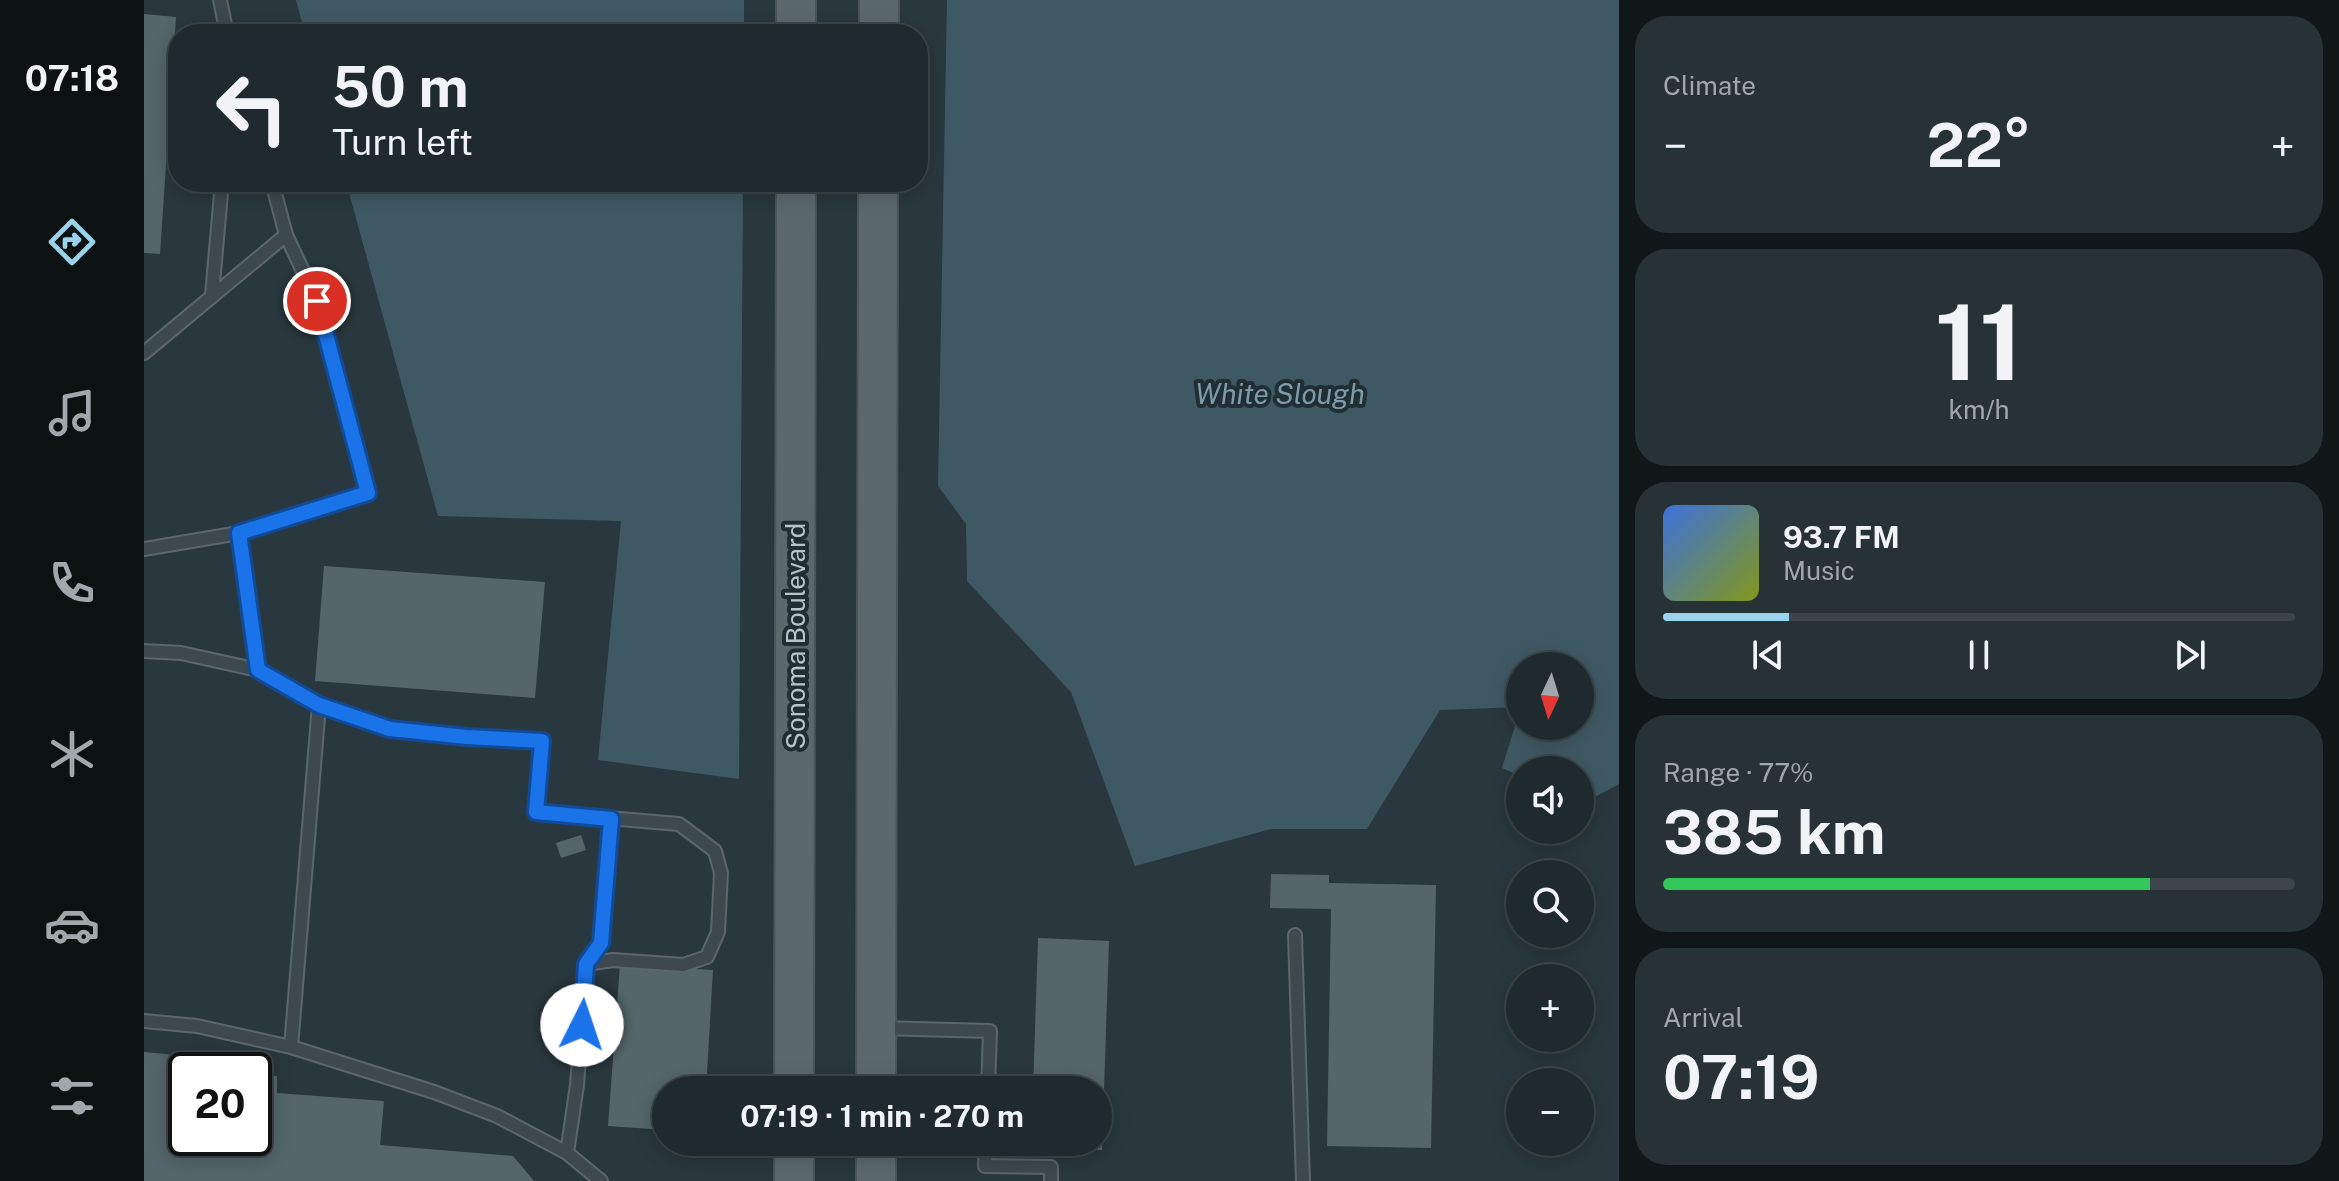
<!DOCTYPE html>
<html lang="en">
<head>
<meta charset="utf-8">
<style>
  :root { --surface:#1f2a2e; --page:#273236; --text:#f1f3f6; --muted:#a1a7aa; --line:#3c464a; --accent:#9ad3ed }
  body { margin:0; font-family:"Public Sans",sans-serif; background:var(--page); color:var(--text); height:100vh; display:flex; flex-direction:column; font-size:30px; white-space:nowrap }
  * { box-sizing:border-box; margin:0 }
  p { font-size:26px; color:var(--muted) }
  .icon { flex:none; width:44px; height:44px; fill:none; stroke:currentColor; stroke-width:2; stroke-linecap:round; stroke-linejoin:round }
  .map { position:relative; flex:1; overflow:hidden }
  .panel { display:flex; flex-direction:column; gap:16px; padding:16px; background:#111719; width:720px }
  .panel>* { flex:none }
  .guide { position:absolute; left:24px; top:24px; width:760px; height:168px; border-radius:32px; box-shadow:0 4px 20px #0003,0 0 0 2px var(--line); background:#1f2a2e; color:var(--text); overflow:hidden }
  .needle { width:52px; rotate:184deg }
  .controls { position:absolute; left:1362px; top:652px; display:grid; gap:16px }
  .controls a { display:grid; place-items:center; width:88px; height:88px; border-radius:50%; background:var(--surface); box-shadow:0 4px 20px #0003,0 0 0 2px var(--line); font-size:40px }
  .speed { position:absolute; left:24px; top:1052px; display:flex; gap:16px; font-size:40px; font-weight:700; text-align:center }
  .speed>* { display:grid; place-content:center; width:104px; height:104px; border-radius:50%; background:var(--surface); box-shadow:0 4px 20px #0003,0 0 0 2px var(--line); line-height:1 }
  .speed .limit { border:4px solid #111; border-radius:12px; background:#fff; color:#111 }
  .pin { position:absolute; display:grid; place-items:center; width:68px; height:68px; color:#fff; margin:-34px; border:4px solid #fff; border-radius:50%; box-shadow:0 2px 8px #0007 }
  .me { position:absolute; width:88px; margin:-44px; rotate:4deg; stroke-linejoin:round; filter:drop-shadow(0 0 6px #0008) }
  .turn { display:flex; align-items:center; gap:28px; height:168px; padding:0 32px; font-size:36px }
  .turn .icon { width:104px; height:104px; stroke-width:2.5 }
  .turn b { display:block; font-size:56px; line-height:68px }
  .big { font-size:60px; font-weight:700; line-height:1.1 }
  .panel .card { flex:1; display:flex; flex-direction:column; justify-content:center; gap:12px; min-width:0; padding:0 28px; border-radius:32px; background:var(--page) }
  .panel .dial { align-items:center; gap:0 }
  .dial b { font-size:104px; line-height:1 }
  .song { display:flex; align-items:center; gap:24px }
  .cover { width:96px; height:96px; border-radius:12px; background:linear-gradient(135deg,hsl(220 70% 55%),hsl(70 70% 35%)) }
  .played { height:8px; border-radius:4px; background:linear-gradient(90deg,var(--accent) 20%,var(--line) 20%) }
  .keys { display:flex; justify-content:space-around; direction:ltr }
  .heat { display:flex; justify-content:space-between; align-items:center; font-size:44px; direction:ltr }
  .charge { height:12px; border-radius:6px; background:linear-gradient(90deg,#34c759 77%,var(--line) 0) }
  .trip { position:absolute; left:508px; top:1076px; width:460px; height:80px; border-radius:40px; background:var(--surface); box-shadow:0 4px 20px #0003,0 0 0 2px var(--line); font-weight:700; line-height:80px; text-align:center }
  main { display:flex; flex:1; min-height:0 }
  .dock { display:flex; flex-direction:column; width:144px; justify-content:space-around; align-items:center; background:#0c1112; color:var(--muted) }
  .dock .icon { width:56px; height:56px }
  .dock .active { color:var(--accent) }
  .dock b { font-size:36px; color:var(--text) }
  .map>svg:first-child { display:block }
  .water { fill:#3f5964 }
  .building { fill:#54666b }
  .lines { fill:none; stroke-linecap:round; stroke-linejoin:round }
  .lane-casing { stroke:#5a676c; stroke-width:16 }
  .primary-casing { stroke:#49555b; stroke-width:42 }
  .lane { stroke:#3d494f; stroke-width:12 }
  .primary { stroke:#5b696e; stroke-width:38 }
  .route-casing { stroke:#114b97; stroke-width:20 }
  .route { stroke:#1a73e8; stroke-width:14 }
  .labels { text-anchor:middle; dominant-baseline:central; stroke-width:8; stroke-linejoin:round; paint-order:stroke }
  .street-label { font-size:26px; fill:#b9c4c9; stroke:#212e34 }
  .water-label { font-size:28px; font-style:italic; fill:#7d9ca9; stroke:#212e34 }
</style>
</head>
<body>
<main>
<nav class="dock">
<b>07:18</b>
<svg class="icon active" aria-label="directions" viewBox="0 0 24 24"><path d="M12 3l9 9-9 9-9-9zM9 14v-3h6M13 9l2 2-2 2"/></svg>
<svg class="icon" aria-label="music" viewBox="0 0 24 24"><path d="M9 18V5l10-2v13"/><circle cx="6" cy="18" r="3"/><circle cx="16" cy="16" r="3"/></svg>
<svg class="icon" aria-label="phone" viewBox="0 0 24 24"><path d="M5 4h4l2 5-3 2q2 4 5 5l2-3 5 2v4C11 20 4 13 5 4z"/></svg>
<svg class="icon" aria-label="climate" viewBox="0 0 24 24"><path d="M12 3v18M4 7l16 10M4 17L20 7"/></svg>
<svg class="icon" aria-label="car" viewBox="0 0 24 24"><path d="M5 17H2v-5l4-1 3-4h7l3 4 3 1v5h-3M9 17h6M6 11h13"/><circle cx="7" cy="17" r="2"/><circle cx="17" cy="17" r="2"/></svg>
<svg class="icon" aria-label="filters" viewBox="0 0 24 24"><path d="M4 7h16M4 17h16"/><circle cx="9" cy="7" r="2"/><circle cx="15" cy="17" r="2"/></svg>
</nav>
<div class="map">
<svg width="1475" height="1181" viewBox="0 0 1475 1181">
  <rect width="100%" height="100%" fill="#29383e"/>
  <path class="water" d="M152,0H600V34H161Z
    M803,0H1475V784L1438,804L1436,803V770H1376V776L1358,768L1376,710V726H1436V666H1376V707L1296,710L1223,829H1127L991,866L927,692L823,581L822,524L794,486Z
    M202,182H599L595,779L454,760L477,521L294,516Z"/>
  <path class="building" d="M0,14L32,17L16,254L0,253Z
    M180,566L401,582L391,698L171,681Z
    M437,835L442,850L417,858L412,843Z
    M1127,874L1185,875V883L1292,885L1287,1148L1183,1146L1187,909L1126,908Z
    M894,938L965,941L958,1150L888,1148V1142H954V1090H889Z
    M476,964L569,970L562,1090H522V1130L464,1126Z
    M0,1052L75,1059L80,1064L79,1070H42V1138H110V1074L133,1076V1093L240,1101L236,1145L369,1156L390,1181H0Z"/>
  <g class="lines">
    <defs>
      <path id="lane" d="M76,0L83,34
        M68,295L78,182
        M0,353L142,235
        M0,549L95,533
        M0,651L37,653L114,670L175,705L147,1047
        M114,670L95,533L224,493L173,301L142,235L128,182
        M175,705L246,729L323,737L398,741L392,812L535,824L571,851L577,873L574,932L563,957L539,965L469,960L442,964
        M1151,935L1159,1181
        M0,1021L53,1026L147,1047L290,1092L353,1116L423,1153L457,1181
        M735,1028L846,1031L844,1090
        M842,1142L841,1166L907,1167V1181
        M423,1153L433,1085L442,964L457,943L467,819"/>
      <path id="primary" d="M652,34V0
        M735,34V0
        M650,1090L652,182
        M732,1090L734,182
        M650,1181V1142
        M732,1181V1142"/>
    </defs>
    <use href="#lane" class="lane-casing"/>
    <use href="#primary" class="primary-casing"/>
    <use href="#lane" class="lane"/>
    <use href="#primary" class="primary"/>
  </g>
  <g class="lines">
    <defs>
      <path id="route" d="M173,301L224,493L95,533L114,670L175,705L246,729L323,737L398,741L392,812L467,819L457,943L442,964L438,1025"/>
    </defs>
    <use href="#route" class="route-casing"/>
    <use href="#route" class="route"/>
  </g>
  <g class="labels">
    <g class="street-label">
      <text transform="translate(651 636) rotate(-90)">Sonoma Boulevard</text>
    </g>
    <g class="water-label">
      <text x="1136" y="393">White Slough</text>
    </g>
  </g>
</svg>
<div class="controls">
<a><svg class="needle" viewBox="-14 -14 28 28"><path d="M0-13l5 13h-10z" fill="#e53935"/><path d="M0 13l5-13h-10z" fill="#a1a7aa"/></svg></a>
<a><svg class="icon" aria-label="sound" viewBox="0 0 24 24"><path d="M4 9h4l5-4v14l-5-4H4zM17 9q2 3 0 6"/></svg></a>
<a><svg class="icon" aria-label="search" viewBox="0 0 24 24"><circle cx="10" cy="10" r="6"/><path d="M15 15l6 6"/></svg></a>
<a>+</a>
<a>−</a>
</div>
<div class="speed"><div class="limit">20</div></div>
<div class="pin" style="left:173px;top:301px;background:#d93025"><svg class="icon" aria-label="arrive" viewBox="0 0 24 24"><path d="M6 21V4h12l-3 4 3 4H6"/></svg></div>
<svg class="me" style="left:438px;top:1025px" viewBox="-20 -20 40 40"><circle r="19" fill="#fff"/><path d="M0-13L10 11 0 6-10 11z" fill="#1a73e8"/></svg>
<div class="trip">07:19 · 1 min · 270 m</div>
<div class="guide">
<div class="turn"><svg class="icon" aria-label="left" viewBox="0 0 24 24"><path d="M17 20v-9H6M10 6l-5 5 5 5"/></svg><div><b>50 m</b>Turn left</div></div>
</div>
</div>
<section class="panel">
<div class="card"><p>Climate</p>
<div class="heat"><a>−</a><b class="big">22°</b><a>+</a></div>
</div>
<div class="card dial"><b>11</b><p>km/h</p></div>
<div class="card">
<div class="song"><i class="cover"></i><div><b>93.7 FM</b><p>Music</p></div></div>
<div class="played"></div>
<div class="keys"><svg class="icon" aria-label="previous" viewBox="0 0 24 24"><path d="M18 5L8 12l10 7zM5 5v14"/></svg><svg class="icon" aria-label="pause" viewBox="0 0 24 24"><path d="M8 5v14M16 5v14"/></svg><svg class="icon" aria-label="next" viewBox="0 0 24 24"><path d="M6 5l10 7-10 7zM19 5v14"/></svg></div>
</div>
<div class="card"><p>Range · 77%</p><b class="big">385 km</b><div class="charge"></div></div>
<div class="card"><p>Arrival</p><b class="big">07:19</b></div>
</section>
</main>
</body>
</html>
